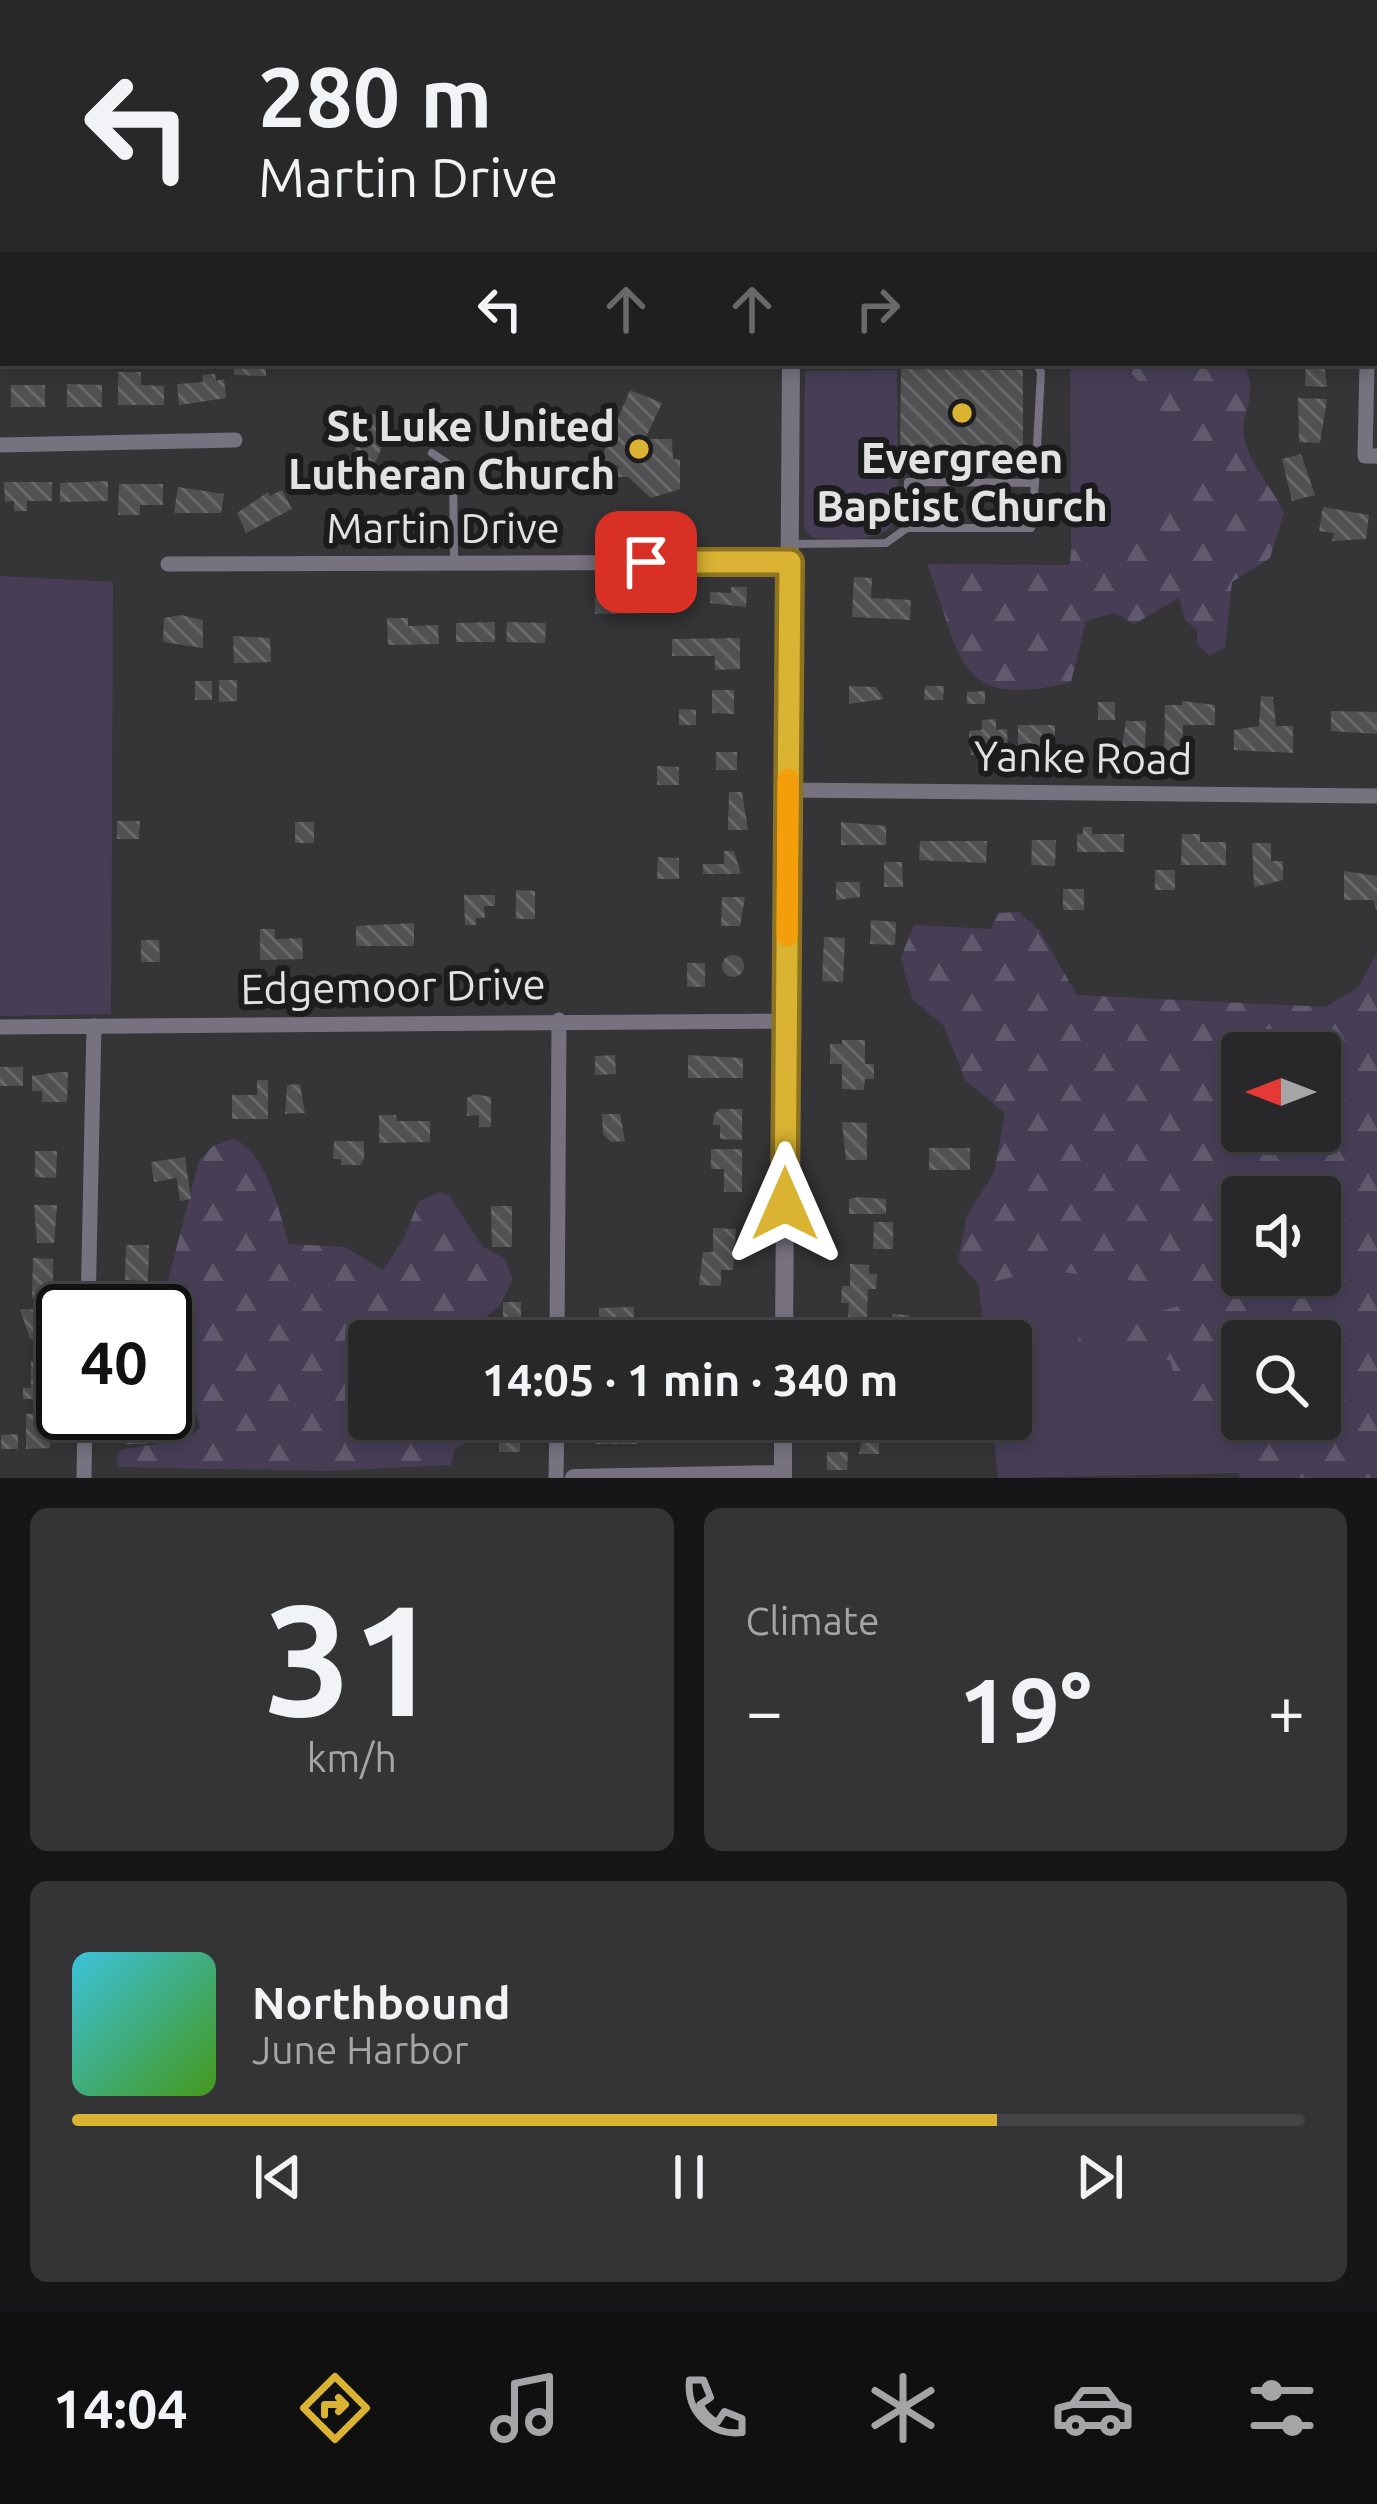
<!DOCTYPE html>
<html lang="en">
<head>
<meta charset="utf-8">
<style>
  :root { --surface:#282729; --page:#343335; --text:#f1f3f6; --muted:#a5a5a8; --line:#444446; --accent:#dab333 }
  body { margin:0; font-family:Ubuntu,sans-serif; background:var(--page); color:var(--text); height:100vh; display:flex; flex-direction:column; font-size:45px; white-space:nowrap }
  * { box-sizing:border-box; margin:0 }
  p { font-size:39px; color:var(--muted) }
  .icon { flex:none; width:66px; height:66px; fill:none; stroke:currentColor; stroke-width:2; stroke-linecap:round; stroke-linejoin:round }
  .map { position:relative; height:1478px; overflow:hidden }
  .sheet { display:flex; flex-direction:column; gap:30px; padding:30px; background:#161517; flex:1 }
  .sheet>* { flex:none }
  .hud { position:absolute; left:0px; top:0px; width:1377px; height:366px; box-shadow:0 6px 18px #0003,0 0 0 3px var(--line); background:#282729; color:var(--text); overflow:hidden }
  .needle { width:78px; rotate:270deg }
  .fabs { position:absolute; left:1221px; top:1032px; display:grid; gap:24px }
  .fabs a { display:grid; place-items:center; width:120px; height:120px; border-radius:12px; background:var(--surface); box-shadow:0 6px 18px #0003,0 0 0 3px var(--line); font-size:60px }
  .speed { position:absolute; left:36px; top:1284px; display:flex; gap:24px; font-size:60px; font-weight:700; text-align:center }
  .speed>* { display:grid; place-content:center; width:156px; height:156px; border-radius:50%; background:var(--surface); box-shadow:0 6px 18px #0003,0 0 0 3px var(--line); line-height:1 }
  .speed .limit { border:6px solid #111; border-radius:18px; background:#fff; color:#111 }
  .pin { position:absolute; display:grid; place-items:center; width:102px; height:102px; color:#fff; margin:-51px; border-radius:24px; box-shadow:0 6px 18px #0006 }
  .me { position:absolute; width:132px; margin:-66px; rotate:0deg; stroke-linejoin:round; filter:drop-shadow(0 0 9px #0008) }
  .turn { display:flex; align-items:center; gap:42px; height:252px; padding:0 60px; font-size:54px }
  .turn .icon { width:156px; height:156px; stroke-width:2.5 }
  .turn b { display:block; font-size:84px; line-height:102px }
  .lanes { display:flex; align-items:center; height:114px; padding:0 60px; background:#0003; justify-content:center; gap:60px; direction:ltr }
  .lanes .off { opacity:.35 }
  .big { font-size:90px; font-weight:700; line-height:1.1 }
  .sheet .tile { flex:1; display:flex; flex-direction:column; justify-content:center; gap:18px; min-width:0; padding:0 42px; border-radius:18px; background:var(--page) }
  .sheet .dial { align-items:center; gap:0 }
  .dial b { font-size:156px; line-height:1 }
  .song { display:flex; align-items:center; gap:36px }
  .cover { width:144px; height:144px; border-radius:18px; background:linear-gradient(135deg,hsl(190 70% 55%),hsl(100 70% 35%)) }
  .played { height:12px; border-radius:6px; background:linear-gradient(90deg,var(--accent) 75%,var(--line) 75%) }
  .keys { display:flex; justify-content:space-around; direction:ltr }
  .heat { display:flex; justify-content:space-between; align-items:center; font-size:66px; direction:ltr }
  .sheet .tiles { flex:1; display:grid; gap:30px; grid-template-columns:1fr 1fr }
  .tile:last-child { grid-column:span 2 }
  .trip { position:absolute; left:348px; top:1320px; width:684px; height:120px; border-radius:12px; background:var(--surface); box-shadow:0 6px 18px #0003,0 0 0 3px var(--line); font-weight:700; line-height:120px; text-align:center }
  .tabs { display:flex; height:192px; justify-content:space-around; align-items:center; background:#101010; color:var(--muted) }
  .tabs .icon { width:84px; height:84px }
  .tabs .on { color:var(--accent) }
  .tabs b { font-size:54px; color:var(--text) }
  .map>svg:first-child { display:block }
  .green { fill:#473e56 }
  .forest { fill:url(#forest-firs); fill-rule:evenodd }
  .building { fill:url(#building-back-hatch) }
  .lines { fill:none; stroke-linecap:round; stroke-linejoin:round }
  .service { stroke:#777280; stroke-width:8 }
  .minor { stroke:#777280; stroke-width:15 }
  .tertiary { stroke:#777280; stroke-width:18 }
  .route-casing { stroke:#8e7421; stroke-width:30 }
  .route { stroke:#dab333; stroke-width:21 }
  .slow { stroke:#f59e0b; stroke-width:21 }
  .poi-dot { fill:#dab333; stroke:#1c1c1d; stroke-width:4.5 }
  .labels { text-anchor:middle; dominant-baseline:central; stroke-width:12; stroke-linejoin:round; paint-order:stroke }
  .poi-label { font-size:42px; font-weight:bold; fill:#e2e1e3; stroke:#1c1c1d; text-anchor:end }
  .street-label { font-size:42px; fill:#e2e1e3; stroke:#1c1c1d }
</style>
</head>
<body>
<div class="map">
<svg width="1377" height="1478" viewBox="0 0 1377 1478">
  <defs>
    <pattern id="forest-firs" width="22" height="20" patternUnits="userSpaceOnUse" patternTransform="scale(3)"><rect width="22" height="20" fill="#473e56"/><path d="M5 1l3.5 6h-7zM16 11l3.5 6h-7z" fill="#615a6e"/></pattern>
    <pattern id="building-back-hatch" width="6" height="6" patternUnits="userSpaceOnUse" patternTransform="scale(3)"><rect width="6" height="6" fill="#515053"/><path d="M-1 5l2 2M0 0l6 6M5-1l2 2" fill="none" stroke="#6a696c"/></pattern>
  </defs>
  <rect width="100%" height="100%" fill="#353437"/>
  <path class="green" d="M1070,363H1124C1143,390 1163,401 1160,438L1180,459L1183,472L1162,496L1164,517L1128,536L1071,550Z
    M897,370L898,517C883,547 841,537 812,538L804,528L805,371Z
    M0,576L113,582L111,1014L0,1016Z
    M1043,1270L1188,1287L1189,1303L1080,1334L1076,1351L1170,1360L1182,1400L1223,1423L1240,1473L998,1478L992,1419H1011V1341H984L979,1285Z"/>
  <path class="forest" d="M1124,363H1244C1260,398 1239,414 1244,437C1250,466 1272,487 1284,513L1270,558L1232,582L1225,648L1209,655L1197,644V630L1185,620L1179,598L1134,624L1115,613L1086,621L1071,682C952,712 962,653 927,564L1070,565L1071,550L1128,536L1164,517L1161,496L1183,472L1180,459L1159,438C1163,401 1143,390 1124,363Z
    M1019,912L1039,930L1077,995L1325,1007L1358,988L1377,953V1478H1240L1223,1424L1181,1400L1170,1360L1075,1351L1080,1334L1189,1303L1187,1287L1043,1270L979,1285L958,1261L967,1215L994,1173L1005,1113L965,1080L944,1026L912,999L901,957L914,925L991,929L998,913ZM1242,1053H1320V1131H1242ZM1242,1197H1320V1275H1242ZM1242,1341H1320V1419H1242Z
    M233,1139C267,1151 279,1213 289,1244L345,1247L383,1270L403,1240L419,1201L439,1193L449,1195L482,1246L505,1259L513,1280L500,1305L479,1323L485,1332L499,1330L512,1341H369V1419H481L473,1438L455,1449L451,1465L327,1471L119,1467L116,1458L121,1450L186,1439L200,1428L176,1342L160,1311L199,1161L213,1146Z"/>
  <path class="building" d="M234,363H266V376L234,375Z
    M1306,363H1324L1327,387L1305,386Z
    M901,369L1023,370V457H900Z
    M118,372H141V385L164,386V405H118Z
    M215,374L216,381L224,379L226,398L179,405L177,384L203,382L202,375Z
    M67,384L102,385V407H67Z
    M11,385H45V407H11Z
    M630,390L662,403L645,439H672L673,459L680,460V489L651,498L628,477H615L619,466L600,461Z
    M1298,398L1327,399L1320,443L1299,442Z
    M373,414L391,423L370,477L347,465Z
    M1301,454L1315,495L1292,501L1282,459Z
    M108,481V501L60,502V483Z
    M4,482H52V501H27V511H14V501L5,502Z
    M119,484H163V505H140V515H118Z
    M178,487L224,494L221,513H174Z
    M282,490L292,509L246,533L237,513L268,492L270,496Z
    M1323,507L1369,515L1366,539L1332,541L1334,533L1319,531Z
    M854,577L872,578L871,598L911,600L910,620L852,617Z
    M731,587H747L746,607L710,603V592L731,593Z
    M646,597L647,613L595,614V598Z
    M181,615L203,620V648L163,642L164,618Z
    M387,618H408V626L438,625L439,644L388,645Z
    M495,622V642H456V623Z
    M507,622L546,623L545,643L506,642Z
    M233,636L270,638L271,662L234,663Z
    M740,638V669L715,670V656H672V639Z
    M219,680H237V701L219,702Z
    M195,681H212V700H195Z
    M849,686L876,687L884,699L849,704Z
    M925,686H944L943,700H924Z
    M712,690H734V714L712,713Z
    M985,691V704H967V692Z
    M1261,696L1273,697L1276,726H1293V753L1234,750V730L1259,726Z
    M1182,701L1215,705V725H1183L1182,757H1164L1165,705H1182Z
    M1098,702H1115V720H1098Z
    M679,709L696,710V725H679Z
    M1331,711L1377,712V734L1331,731Z
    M996,719V730L1007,729L1008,753L971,755L969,731L982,730V720Z
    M1126,721H1146L1145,748L1122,747Z
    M1018,725H1055V753H1018Z
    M716,752H737V770H716Z
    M657,766L679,767V785H657Z
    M729,792H742L748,830H728Z
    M117,821H140L139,839H117Z
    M295,822H314V843H295Z
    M841,822L886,826V845H841Z
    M1083,827H1092V834H1124V852H1077V834H1083Z
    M1182,834H1200V842H1226V865H1181Z
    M1032,840H1056L1055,866L1031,865Z
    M920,841H987L986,863L919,860Z
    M1252,843H1271V861H1283V880L1254,887Z
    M724,851H734L741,874H703V864H724Z
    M658,857L679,858V879H657Z
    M884,862H902L903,887H884Z
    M1155,870H1175V890H1155Z
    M1344,871L1377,876V911L1373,900H1344Z
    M836,882H860V897L836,900Z
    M1063,889H1084V910H1063Z
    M516,890L535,891V919H516Z
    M464,895H495V906H484L485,918H476V925H465Z
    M722,897H745L740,926H721Z
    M871,920L896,922L895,945L870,944Z
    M414,923V946H356V926Z
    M260,929H275V939L302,938L303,959L260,960Z
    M824,937L845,938L843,982L822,981Z
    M141,940H159L160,962H141Z
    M722 966a11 11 0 1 1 22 0a11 11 0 1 1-22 0Z
    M687,963H705V987H687Z
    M842,1040H865V1064H874V1079H865L864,1090L842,1089V1064H830V1044H842Z
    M615,1055L616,1074L595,1075V1056Z
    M688,1055L743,1058V1078H688Z
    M0,1067H23V1086H0Z
    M59,1072H68L67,1102H42V1091H32V1076Z
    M257,1080H268V1119H232V1095H257Z
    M300,1084L305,1113L285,1114L287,1085Z
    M474,1094L491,1097V1127H479V1115L467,1116V1098Z
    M720,1109H742V1140L720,1139V1125H713L714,1114Z
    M602,1114H620L625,1141L611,1142L603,1134Z
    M379,1115H396L397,1121H430V1142L379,1143Z
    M842,1122L867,1123V1160H846Z
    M334,1141H364V1159L360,1165H341V1159H333Z
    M929,1148H970V1170H929Z
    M711,1149H742V1192H724V1169H711Z
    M35,1151H57L56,1178L35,1177Z
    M185,1157L191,1199L180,1201L177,1178L154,1182L151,1162Z
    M859,1197L886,1199V1214H849V1199Z
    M34,1205H57L54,1243H37Z
    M491,1206H512V1247H492Z
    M874,1222H893V1249H873Z
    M713,1228L736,1229L733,1270H721V1286L699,1285L703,1252H713Z
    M126,1245H149L148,1281L125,1280Z
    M33,1258L53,1259V1298H32Z
    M850,1264L869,1265V1274H877L876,1289H868L867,1320L848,1319L849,1303H841L842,1286H850Z
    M503,1302H521V1331H503Z
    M634,1307V1321H623V1341H599V1308Z
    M20,1309L53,1310L52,1339H30Z
    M892,1314L909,1315L908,1330L892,1329Z
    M715,1319H735V1341H706V1332H715Z
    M31,1361H53V1399H23V1388H31Z
    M165,1379H177V1402H165Z
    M49,1413L50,1448L26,1449V1414Z
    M125,1415L147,1416L146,1444H125Z
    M499,1419H520V1452H499Z
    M596,1419H638V1444H596Z
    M712,1419H734V1441H712Z
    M18,1434V1449H1V1435Z
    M863,1437H879V1454H859Z
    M827,1452H848L847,1470H827Z"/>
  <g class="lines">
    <path class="service" d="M432,453L453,467L454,561
      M907,528L908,482L1035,483L1041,372L1036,363
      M790,544L886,543L907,528H1031L1035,483"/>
    <path class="minor" d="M76,3V0
      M579,3V0
      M1370,3V0
      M1374,223H1377
      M0,226H3
      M1367,363L1365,456H1377
      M0,445L235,440
      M168,564L790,562
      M788,790L1377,796
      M0,1027L786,1021
      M88,1311L94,1026
      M557,1341L559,1020
      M84,1478L85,1413
      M556,1478L557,1419"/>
    <path class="tertiary" d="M794,3V0
      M784,1341L791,363
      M574,1478L783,1474
      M783,1478V1419"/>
  </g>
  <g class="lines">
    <defs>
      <path id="route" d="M646,562H790L785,1204"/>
    </defs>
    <use href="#route" class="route-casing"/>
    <use href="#route" class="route"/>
    <path class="slow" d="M787,936L788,779"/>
  </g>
  <g class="poi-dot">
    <circle cx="962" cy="413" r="12"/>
    <circle cx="639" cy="449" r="12"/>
  </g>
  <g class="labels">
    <g class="poi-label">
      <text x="615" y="425">St Luke United<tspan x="615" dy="48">Lutheran Church</tspan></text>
      <text x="962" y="457" text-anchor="middle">Evergreen<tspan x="962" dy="48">Baptist Church</tspan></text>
    </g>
    <g class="street-label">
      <text x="443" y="527">Martin Drive</text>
      <text transform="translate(1083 757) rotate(1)">Yanke Road</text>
      <text transform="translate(393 986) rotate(-1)">Edgemoor Drive</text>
    </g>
  </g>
</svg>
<div class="fabs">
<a><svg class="needle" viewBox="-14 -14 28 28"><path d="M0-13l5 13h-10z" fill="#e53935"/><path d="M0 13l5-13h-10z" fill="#a5a5a8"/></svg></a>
<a><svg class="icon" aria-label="sound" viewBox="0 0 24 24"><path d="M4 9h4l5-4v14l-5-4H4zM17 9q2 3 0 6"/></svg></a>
<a><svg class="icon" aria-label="search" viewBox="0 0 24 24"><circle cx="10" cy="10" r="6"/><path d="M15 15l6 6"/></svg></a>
</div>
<div class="speed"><div class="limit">40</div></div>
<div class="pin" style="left:646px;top:562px;background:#d93025"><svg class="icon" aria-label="arrive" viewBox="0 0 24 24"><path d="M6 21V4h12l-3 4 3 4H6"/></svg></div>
<svg class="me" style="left:785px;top:1204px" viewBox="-20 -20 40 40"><path d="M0-17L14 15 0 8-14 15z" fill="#dab333" stroke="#fff" stroke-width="4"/></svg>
<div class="trip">14:05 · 1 min · 340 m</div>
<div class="hud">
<div class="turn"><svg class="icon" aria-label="left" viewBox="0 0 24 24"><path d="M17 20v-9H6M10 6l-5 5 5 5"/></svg><div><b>280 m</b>Martin Drive</div></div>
<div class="lanes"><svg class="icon" aria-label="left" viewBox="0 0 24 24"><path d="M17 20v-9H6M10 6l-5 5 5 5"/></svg><svg class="icon off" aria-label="ahead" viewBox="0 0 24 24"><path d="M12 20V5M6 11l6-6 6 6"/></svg><svg class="icon off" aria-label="ahead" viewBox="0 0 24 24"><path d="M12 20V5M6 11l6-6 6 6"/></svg><svg class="icon off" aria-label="right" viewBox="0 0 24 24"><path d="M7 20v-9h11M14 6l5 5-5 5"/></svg></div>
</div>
</div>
<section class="sheet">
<div class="tiles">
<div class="tile dial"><b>31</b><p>km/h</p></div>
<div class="tile"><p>Climate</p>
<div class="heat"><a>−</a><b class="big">19°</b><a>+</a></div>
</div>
<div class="tile">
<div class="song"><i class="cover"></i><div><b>Northbound</b><p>June Harbor</p></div></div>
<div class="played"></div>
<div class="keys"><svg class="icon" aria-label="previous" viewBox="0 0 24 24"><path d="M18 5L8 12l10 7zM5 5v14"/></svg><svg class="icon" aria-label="pause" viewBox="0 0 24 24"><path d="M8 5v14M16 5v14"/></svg><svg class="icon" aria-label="next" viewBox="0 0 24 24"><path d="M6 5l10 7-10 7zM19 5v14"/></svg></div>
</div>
</div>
</section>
<nav class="tabs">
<b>14:04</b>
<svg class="icon on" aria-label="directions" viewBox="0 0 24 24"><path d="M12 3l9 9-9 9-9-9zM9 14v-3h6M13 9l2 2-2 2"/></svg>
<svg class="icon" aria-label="music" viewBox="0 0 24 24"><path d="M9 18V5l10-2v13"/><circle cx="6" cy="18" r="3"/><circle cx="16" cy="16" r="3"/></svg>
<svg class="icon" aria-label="phone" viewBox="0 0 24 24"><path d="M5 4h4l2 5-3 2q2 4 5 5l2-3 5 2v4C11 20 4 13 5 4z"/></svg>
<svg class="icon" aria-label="climate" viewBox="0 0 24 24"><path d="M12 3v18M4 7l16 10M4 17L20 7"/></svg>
<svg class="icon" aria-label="car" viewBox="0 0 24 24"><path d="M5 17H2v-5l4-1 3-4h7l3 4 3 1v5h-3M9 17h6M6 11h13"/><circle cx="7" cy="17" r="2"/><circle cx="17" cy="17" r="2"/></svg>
<svg class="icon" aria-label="filters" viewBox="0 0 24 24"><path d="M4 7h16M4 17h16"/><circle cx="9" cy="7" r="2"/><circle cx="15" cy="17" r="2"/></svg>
</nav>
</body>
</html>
